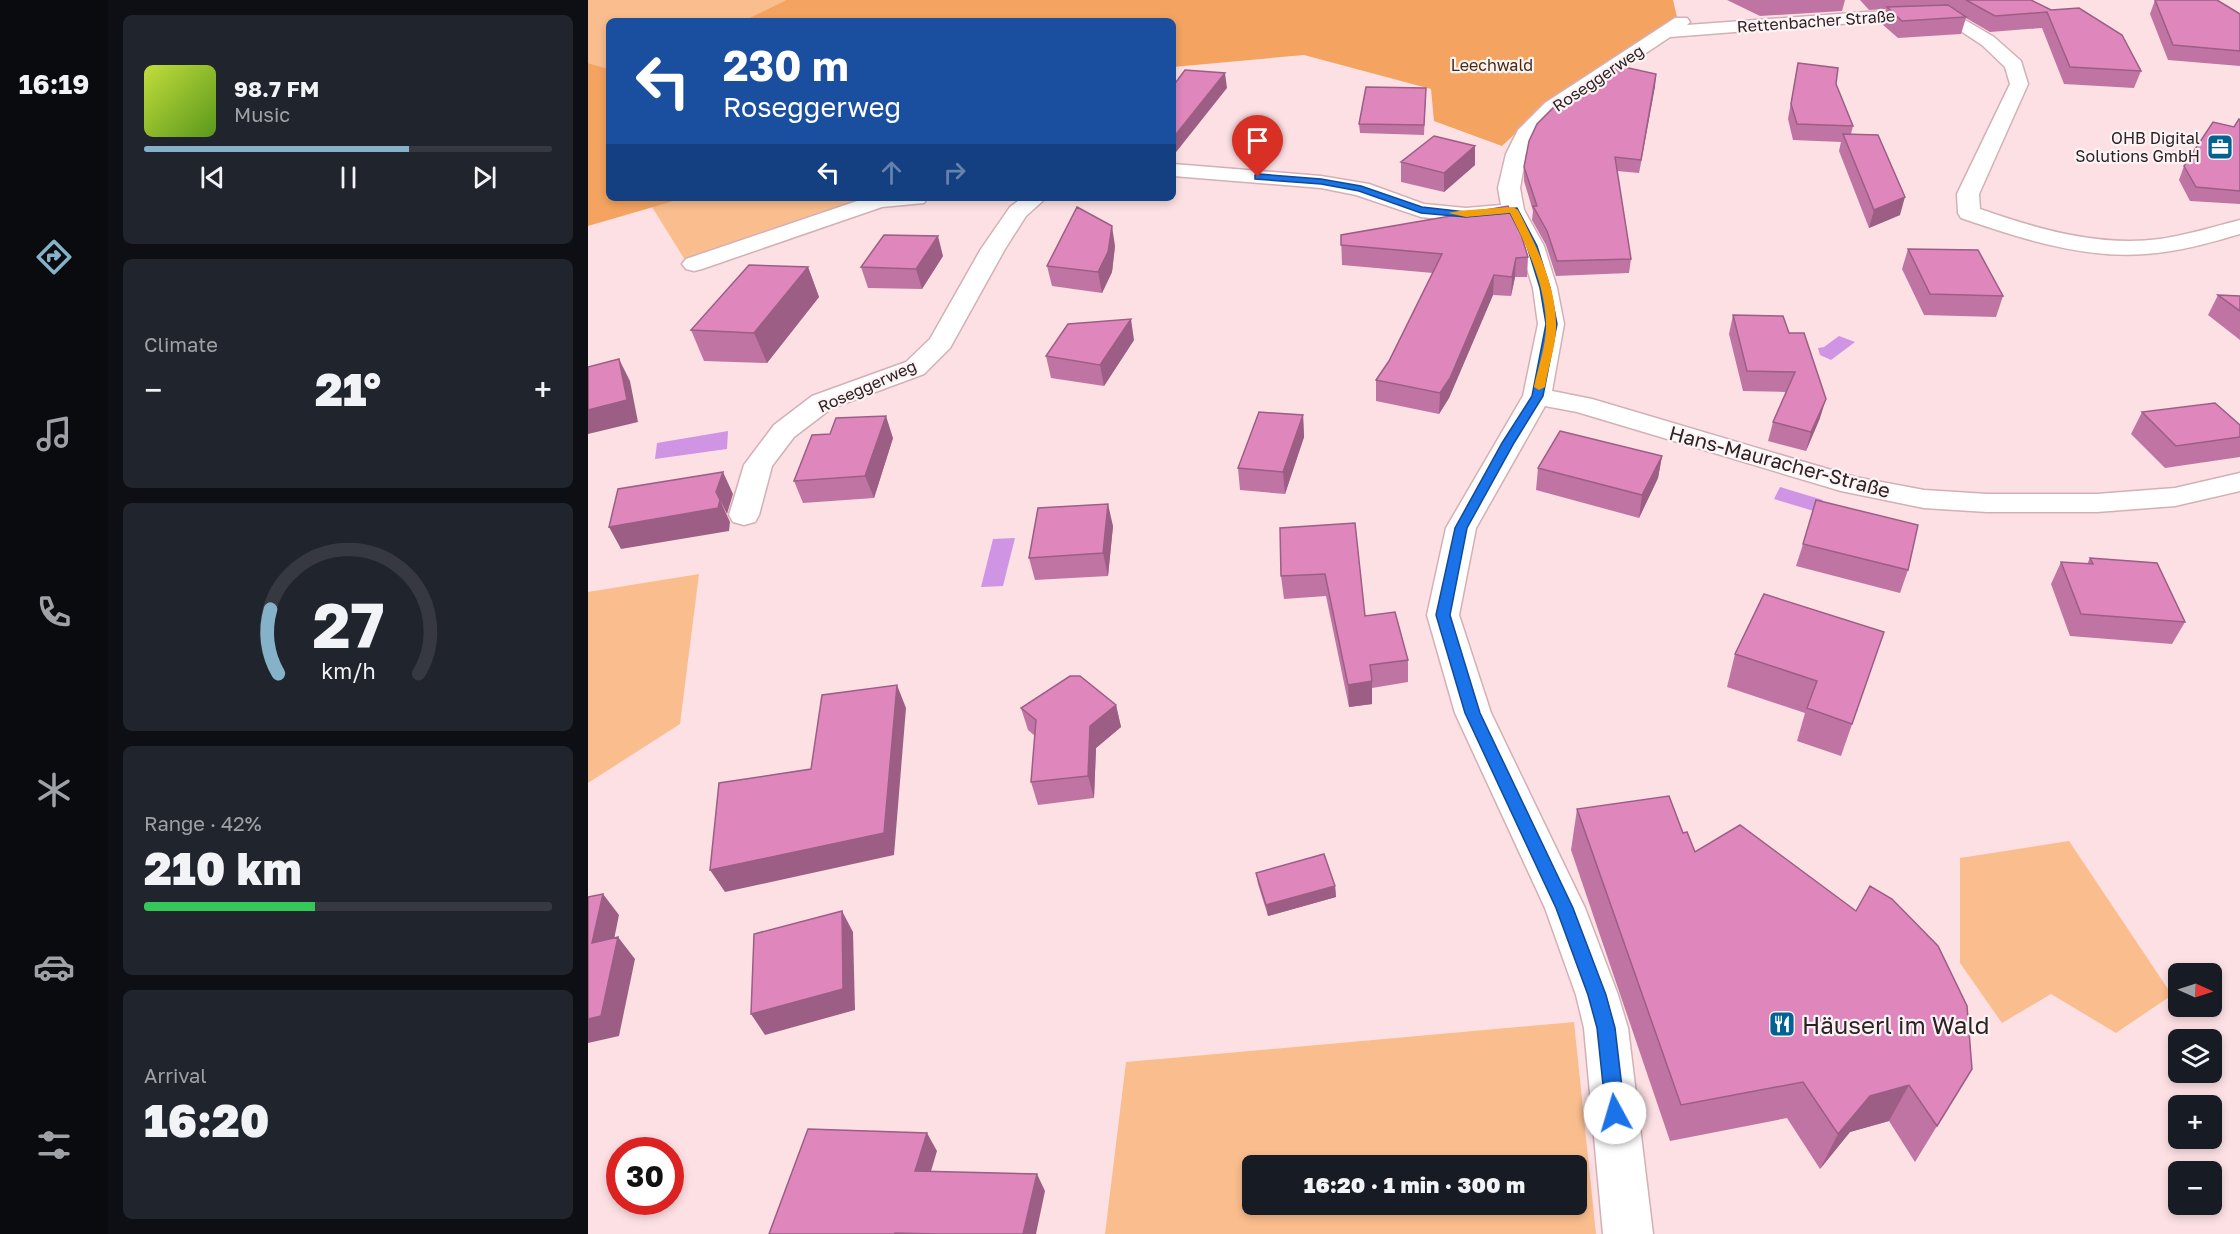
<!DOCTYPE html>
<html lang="en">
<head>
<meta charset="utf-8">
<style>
  :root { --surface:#171b24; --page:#20242c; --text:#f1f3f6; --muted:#9ea1a6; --line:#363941; --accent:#85b2c9 }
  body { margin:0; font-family:"Golos Text",sans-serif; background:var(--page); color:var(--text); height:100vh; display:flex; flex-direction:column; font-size:22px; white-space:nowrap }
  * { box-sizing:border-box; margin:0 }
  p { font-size:20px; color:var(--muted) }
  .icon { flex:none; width:33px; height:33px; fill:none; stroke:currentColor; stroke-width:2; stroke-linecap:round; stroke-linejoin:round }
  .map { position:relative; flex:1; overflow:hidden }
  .drawer { display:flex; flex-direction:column; gap:15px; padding:15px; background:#0d0f14; width:480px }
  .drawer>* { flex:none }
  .top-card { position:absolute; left:18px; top:18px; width:570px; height:183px; border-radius:9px; box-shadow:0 3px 9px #0003; background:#1a4fa0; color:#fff; overflow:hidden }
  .needle { width:39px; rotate:93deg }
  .controls { position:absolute; left:1580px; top:963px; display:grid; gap:12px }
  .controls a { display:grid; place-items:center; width:54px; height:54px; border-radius:9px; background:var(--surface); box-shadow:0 3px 9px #0003; font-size:30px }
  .speed { position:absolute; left:18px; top:1137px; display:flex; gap:12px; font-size:30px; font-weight:700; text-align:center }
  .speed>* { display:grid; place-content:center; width:78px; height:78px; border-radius:50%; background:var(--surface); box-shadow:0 3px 9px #0003; line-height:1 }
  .speed .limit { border:9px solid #d22; background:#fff; color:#111 }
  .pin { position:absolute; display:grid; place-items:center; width:51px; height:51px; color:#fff; margin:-62px -26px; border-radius:50% 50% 50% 0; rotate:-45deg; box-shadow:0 0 6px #0007 }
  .pin .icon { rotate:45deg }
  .me { position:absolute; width:66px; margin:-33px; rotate:354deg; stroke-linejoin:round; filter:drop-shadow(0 0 4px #0008) }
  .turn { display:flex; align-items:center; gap:21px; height:126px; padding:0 18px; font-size:27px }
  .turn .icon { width:78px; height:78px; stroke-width:2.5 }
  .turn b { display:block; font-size:42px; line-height:51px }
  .lanes { display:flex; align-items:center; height:57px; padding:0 18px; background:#0003; justify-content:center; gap:30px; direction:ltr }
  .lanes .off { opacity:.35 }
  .big { font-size:45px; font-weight:800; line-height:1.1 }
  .drawer .tile { flex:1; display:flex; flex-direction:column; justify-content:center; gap:9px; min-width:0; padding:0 21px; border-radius:9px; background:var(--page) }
  .drawer .dial { align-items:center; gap:0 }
  .dial svg { height:156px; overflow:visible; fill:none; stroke:var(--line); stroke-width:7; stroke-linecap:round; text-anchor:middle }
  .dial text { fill:var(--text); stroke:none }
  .song { display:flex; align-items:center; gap:18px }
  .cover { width:72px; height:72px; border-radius:9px; background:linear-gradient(135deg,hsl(70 70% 55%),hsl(90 70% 35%)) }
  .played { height:6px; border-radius:3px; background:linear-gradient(90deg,var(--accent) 65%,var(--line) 65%) }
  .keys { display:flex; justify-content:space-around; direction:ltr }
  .heat { display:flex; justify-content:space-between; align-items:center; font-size:33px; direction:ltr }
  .charge { height:9px; border-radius:4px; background:linear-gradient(90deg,#34c759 42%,var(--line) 0) }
  .trip { position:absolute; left:654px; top:1155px; width:345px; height:60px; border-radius:9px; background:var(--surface); box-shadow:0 3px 9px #0003; font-weight:800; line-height:60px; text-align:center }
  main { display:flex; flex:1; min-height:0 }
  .tabs { display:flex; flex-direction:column; width:108px; justify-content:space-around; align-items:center; background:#090b0e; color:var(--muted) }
  .tabs .icon { width:42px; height:42px }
  .tabs .current { color:var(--accent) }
  .tabs b { font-size:27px; color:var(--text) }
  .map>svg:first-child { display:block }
  .green { fill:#fabe8e; fill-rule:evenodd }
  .forest { fill:#f4a460 }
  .water { fill:#cf94e3 }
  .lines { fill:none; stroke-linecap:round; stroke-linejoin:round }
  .street-casing { stroke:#d3b0b5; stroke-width:3 }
  .street { fill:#fff; fill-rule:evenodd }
  .wall { fill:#c074a3 }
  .shaded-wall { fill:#9c5e84 }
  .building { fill:#df87bd; stroke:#9c5e84; stroke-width:1.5 }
  .route { fill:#1a73e8; stroke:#114b97; stroke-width:1.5 }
  .slow { fill:#f59e0b }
  .labels { text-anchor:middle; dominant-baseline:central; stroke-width:4.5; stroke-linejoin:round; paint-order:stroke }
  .far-street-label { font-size:16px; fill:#2e2123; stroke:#fbf3f4 }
  .far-park-label { font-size:16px; fill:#492a0d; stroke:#fbf3f4 }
  .far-poi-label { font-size:16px; fill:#2e2123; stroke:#fbf3f4; text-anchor:end }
  .street-label { font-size:20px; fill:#2e2123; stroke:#fbf3f4 }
  .near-poi-label { font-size:24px; fill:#2e2123; stroke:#fbf3f4; text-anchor:start }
</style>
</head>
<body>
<main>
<nav class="tabs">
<b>16:19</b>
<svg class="icon current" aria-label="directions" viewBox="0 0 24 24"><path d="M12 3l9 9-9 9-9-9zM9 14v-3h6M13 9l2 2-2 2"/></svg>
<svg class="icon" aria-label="music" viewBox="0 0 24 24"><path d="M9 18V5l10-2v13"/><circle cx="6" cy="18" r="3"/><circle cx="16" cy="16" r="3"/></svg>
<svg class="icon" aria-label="phone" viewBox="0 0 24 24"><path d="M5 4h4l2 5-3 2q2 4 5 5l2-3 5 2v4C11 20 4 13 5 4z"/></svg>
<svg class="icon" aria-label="climate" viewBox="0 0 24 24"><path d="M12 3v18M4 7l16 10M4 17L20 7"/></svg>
<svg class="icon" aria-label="car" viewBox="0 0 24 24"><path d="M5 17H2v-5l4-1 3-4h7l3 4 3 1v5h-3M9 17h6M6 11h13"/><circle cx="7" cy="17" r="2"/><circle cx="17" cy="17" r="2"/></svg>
<svg class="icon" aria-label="filters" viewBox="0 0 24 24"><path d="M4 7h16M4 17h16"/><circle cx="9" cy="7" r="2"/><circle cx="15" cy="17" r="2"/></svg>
</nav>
<section class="drawer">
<div class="tile">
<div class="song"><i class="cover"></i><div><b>98.7 FM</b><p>Music</p></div></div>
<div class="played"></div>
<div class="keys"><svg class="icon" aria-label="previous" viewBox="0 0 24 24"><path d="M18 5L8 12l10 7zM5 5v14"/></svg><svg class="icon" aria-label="pause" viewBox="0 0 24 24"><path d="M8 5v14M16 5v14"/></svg><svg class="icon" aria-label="next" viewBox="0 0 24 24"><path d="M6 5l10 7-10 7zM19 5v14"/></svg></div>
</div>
<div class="tile"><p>Climate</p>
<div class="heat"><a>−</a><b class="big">21°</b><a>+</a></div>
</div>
<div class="tile dial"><svg viewBox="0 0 100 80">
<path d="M14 69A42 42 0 1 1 86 69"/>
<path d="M14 69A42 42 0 0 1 10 36" stroke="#85b2c9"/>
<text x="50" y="56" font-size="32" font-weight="700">27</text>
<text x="50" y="72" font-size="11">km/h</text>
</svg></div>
<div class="tile"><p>Range · 42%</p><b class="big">210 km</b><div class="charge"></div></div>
<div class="tile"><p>Arrival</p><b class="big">16:20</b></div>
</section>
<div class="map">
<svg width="1652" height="1234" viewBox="0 0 1652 1234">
  <rect width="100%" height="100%" fill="#fde0e4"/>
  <path class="green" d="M0,0H198L155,21H21V69L0,63Z
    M96,198H263L267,203L97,260L64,207Z
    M111,574L92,724L0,783V592Z
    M1481,841L1584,995L1528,1033L1463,994L1414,1023L1372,963V858Z
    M986,1022L1008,1234H517L538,1062ZM664,1166H988V1204H664Z"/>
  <path class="forest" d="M198,0H1085L1089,17L956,106L914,146L846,121L843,89L716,55L585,67V21H155Z
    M0,63L21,69V198H96L0,226Z"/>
  <path class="water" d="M1251,336L1267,342L1243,360L1232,355L1230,348L1236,347Z
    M140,431L139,449L67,459L69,443Z
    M1192,487L1235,500L1229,512L1186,499Z
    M427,538L415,586L393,587L405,539Z"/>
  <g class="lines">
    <defs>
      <path id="street" d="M1360,10L1406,37L1433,61L1440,84L1391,194L1392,209C1449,229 1511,247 1572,239C1599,235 1625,227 1652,220V234C1621,243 1590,252 1557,254C1495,259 1431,238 1373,218L1370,213L1369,194L1422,84L1417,67L1394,45L1356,20L1278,22L1082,37L971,111L946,136L938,154L932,188L936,210L956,246L969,288L976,324L964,391L1004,399L1267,477L1336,490L1399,494H1509L1587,488L1652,473V491L1587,506L1509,512H1399L1336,508L1253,491L989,412L957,406L888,528L871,615L903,713L997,908L1030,995L1040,1028L1065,1234H1015L996,1028L988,995L957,908L867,713L839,615L858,528L935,396L950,324L945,288L932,246L918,218L878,222L833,217L768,195L733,188L585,176V164L733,176L781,184L836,204L878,208L913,205L910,188L918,154L930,130L957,103L1087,18H1099L1102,22L1099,25L1278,12Z
        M278,198H339L336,203L294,207L114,269L106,271L98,269L94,264L98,259Z
        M434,198H458L438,216L417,249L362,348L336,374L244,408L206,437L184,466L171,515L167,522L156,525L145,522L141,515L156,465L186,425L224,396L318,362L342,339L393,249L422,207Z"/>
    </defs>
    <use href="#street" class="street-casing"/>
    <use href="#street" class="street"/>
  </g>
  <path class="wall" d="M1139,0H1257L1254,11L1172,16Z
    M1272,0H1443L1553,71L1546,88L1476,84L1454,28L1402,32L1378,18L1373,34L1310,38L1294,24L1298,9L1281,10Z
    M1567,0L1652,14V66L1580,60L1562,14Z
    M1210,63L1248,84L1265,126L1263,134L1312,215L1281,228L1251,151L1253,142L1205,140L1200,119Z
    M1068,74L1051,173L1029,171L1043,259L1041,273L968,276L958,245L944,220L945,211L936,181V167L973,107Z
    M838,88L836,135L772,133L771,124Z
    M1652,120V204L1602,201L1591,180L1596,166L1646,127Z
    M813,162L887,165L856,192L813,182Z
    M753,235L940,257L939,277H927L923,296L905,295L861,398L851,414L788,401V380L801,361L845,273L754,265Z
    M527,246L524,272L514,293L464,286L459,266Z
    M1320,249L1415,296L1408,317L1336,315L1314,269Z
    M355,256L334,289L280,288L273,267Z
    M220,267L231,297L179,363L116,361L103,330Z
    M1630,295L1652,296V340L1620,315Z
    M1145,315L1201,333L1232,418L1218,451L1180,441L1185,422L1198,392L1155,391L1141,334Z
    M546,340L516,386L463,378L458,356Z
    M1554,412L1652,425V457L1577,468L1543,434Z
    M715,415L716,437L697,494L652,490L650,468Z
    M305,438L286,498L215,503L206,481Z
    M1074,456L1070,478L1051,518L948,490L950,468Z
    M767,523L777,616L820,660V682L784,688V704L761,707L738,596L696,599L693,576Z
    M525,526L520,576L447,580L441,558Z
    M1215,544L1320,570L1312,593L1208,566Z
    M1502,558L1597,622L1584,644L1482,636L1463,584L1473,562L1499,564Z
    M1296,632L1253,756L1209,741L1217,713L1139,687L1147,654Z
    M528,705L533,727L508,748L506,798L450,805L443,782L447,736L440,730L433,708Z
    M989,809L1095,833L1107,852L1268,911L1349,1126L1327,1162L1301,1121L1262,1132L1232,1169L1199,1118L1082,1141L983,850Z
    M668,873L747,886L748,897L680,916L670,884Z"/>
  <path class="shaded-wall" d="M637,73L639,88L585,156V138Z
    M1068,74L1067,87L1051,173L1053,160Z
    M887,146V165L856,192V173Z
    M1317,197L1312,215L1281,228L1286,210Z
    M524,226L527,246L524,272L514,293L510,272Z
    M350,236L355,256L334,289L328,269Z
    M928,258L927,277L923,296L924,277Z
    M220,267L231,297L179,363L166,333Z
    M906,275L905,295L861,398L851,414L852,393Z
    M543,319L546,340L516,386L512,365Z
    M31,359L42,381L50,422L0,434V410Z
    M1238,399L1232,418L1218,451L1223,432Z
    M715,415L716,437L697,494L695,472Z
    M298,416L305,438L286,498L277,476Z
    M1074,456L1070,478L1051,518L1054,495Z
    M135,472L145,494L139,514L128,492Z
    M132,500L142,522L141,531L33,549L21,527Z
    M520,504L525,526L520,576L515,553Z
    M784,681V704L761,707L760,685Z
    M309,685L318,708L306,855L137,892L122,870Z
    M528,705L533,727L508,748L506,798L500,776L502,726Z
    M747,886L748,897L680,916L678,905Z
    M15,894L31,915L21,964L4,943Z
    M254,911L265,932L267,1010L177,1035L163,1014Z
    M30,937L47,959L31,1036L0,1043V1019Z
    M1321,1085L1301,1121L1262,1132L1232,1169L1250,1134L1282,1096Z
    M339,1133L349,1151L338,1188L327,1171Z
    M449,1174L457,1191L448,1234H435Z"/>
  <path class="building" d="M1378,0H1443L1463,10L1491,8L1534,35L1553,71L1482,67L1459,12L1407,16Z
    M1567,0H1629L1652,14V51L1585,45Z
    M1360,5L1378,17L1314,21L1299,7Z
    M1210,63L1250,68L1248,84L1265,126L1209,124L1203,104Z
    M1027,65L1068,74L1053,160L1027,157L1043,259L969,261L959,231L945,206H949L936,167L941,141L949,124L968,105L973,107Z
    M597,70L637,73L585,138V86Z
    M778,87L838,88L836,125L771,124Z
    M1651,119L1652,120V191L1608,187L1596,166L1625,122L1646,127Z
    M1255,134L1290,135L1317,197L1286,210Z
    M846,136L887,146L856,173L813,162Z
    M920,206L931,228L940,257L928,258L924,277L906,275L862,378L852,393L788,380L801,361L854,254L753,245V235Z
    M489,207L524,226L520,252L510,272L459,266Z
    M296,235L350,236L328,269L273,267Z
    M1320,249L1390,250L1415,296L1342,294Z
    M161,265L220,267L166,333L103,330Z
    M1630,295L1652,296V311Z
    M1145,315L1195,316L1201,333H1216L1238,399L1223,432L1185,422L1207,372L1159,371Z
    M543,319L512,365L458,356L480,324Z
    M31,359L39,400L0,410V367Z
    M1627,403L1652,425V437L1588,446L1554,412Z
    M671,412L715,415L695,472L650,468Z
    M298,416L277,476L206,481L224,435L242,434L248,418Z
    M972,431L1074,456L1054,495L950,468Z
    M135,472L128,492L132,500L130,508L21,527L30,489Z
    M1228,500L1330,525L1320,570L1215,544Z
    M520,504L515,553L441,558L450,508Z
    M767,523L777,616L807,612L820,660L782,665L784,681L760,685L737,574L693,576L692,528Z
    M1502,558L1569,563L1597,622L1493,614L1473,562L1505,564Z
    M1176,594L1296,632L1264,724L1219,708L1229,681L1147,654Z
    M482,676H492L528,705L502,726L500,776L443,782L448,720L433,708Z
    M309,685L296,833L122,870L131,783L223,769L234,695Z
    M1081,796L1095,833L1099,832L1107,852L1152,825L1268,911L1282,886L1304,899L1350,946L1379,1006L1384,1069L1349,1126L1321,1085L1282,1096L1250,1134L1215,1082L1093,1105L989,809Z
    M736,854L747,886L678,905L668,873Z
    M15,894L4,943L30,937L13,1016L0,1019V897Z
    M254,911L255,989L163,1014L166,934Z
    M220,1129L339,1133L327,1171L449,1174L435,1234H349L307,1233V1234H181Z"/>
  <path class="route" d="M670,174L733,179L773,186L834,207L878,212L929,208L949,246L962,288L969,324L955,396L926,443L879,528L862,615L892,713L985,908L1018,995L1027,1028L1037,1113L1034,1120L1027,1122L1020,1120L1018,1113L1009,1028L1000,995L968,908L877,713L848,615L867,528L914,443L944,396L958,324L952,288L939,246L922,213L878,217L833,213L771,191L733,184L667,179V175Z"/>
  <path class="slow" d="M925,207L930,210C948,245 967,283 968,323C969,343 960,367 957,387L951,390L946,387C950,367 959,343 958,323C957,284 939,247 922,213L878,217L861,213C866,210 914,208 925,207Z"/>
  <defs>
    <symbol id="office-square" viewBox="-11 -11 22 22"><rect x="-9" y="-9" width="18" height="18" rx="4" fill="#026292" stroke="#fbf3f4"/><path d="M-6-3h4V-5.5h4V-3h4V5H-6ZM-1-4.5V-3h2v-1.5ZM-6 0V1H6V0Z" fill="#fff"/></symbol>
    <symbol id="restaurant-square" viewBox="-11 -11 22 22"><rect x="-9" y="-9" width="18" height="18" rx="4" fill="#026292" stroke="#fbf3f4"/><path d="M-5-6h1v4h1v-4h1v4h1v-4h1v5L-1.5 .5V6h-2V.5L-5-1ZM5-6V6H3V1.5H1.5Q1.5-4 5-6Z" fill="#fff"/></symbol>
  </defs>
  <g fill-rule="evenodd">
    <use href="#office-square" x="1617" y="132" width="30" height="30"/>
    <use href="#restaurant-square" x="1179" y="1009" width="30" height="30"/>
  </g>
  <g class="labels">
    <g class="far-street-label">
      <text transform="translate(1228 21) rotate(-4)">Rettenbacher Straße</text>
      <text transform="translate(1010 78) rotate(-34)">Roseggerweg</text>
      <text transform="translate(279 386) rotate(-24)">Roseggerweg</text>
    </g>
    <g class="far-park-label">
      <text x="904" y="65">Leechwald</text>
    </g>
    <g class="far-poi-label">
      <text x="1612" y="138">OHB Digital<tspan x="1612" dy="18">Solutions GmbH</tspan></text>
    </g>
    <g class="street-label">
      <text transform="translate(1192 461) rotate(15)">Hans-Mauracher-Straße</text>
    </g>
    <g class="near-poi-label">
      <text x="1214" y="1024">Häuserl im Wald</text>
    </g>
  </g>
</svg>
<div class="controls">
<a><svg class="needle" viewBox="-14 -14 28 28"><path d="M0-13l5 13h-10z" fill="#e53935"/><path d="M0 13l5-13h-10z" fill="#9ea1a6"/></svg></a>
<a><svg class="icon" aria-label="layers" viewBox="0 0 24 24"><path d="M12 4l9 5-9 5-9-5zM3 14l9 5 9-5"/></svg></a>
<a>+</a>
<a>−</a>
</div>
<div class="speed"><div class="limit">30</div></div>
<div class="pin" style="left:670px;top:177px;background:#d93025"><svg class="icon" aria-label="arrive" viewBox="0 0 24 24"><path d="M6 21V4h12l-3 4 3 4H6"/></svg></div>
<svg class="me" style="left:1027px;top:1113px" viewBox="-20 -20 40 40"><circle r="19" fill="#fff"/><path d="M0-13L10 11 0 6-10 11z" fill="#1a73e8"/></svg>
<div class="trip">16:20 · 1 min · 300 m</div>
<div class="top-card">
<div class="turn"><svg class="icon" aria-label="left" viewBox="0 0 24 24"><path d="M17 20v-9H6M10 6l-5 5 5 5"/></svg><div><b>230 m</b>Roseggerweg</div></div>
<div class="lanes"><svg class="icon" aria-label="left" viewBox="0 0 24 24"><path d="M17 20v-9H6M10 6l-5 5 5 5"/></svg><svg class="icon off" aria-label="ahead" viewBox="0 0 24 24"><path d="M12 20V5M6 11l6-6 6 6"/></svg><svg class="icon off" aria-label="right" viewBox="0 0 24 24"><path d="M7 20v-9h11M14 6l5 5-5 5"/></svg></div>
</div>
</div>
</main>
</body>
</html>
